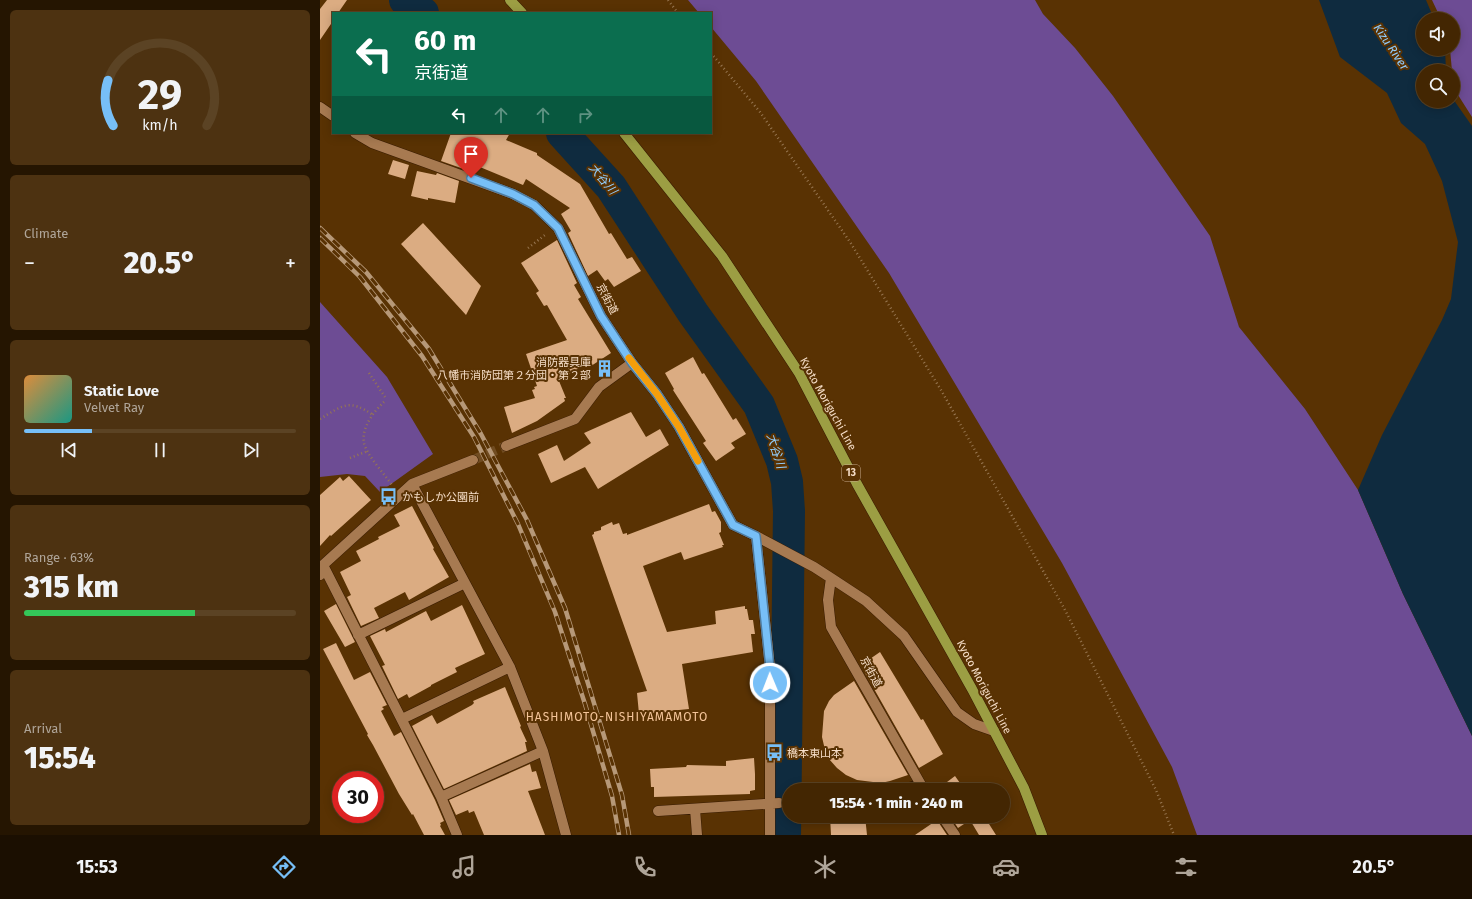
<!DOCTYPE html>
<html lang="en">
<head>
<meta charset="utf-8">
<style>
  :root { --surface:#432602; --page:#4d3211; --text:#f1f3f6; --muted:#afa599; --line:#5b4324; --accent:#77bff7 }
  body { margin:0; font-family:"Fira Sans","Noto Sans JP",sans-serif; background:var(--page); color:var(--text); height:100vh; display:flex; flex-direction:column; font-size:15px; white-space:nowrap }
  * { box-sizing:border-box; margin:0 }
  p { font-size:13px; color:var(--muted) }
  .icon { flex:none; width:22px; height:22px; fill:none; stroke:currentColor; stroke-width:2; stroke-linecap:round; stroke-linejoin:round }
  .map { position:relative; flex:1; overflow:hidden }
  .drawer { display:flex; flex-direction:column; gap:10px; padding:10px; background:#251501; width:320px }
  .drawer>* { flex:none }
  .banner { position:absolute; left:12px; top:12px; width:380px; height:122px; border-radius:0px; box-shadow:0 2px 10px #0003,0 0 0 1px var(--line); background:#0b6e4f; color:#fff; overflow:hidden }
  .tools { position:absolute; left:1096px; top:12px; display:grid; gap:8px }
  .tools a { display:grid; place-items:center; width:44px; height:44px; border-radius:50%; background:var(--surface); box-shadow:0 2px 10px #0003,0 0 0 1px var(--line); font-size:20px }
  .speed { position:absolute; left:12px; top:771px; display:flex; gap:8px; font-size:20px; font-weight:700; text-align:center }
  .speed>* { display:grid; place-content:center; width:52px; height:52px; border-radius:50%; background:var(--surface); box-shadow:0 2px 10px #0003,0 0 0 1px var(--line); line-height:1 }
  .speed .limit { border:6px solid #d22; background:#fff; color:#111 }
  .pin { position:absolute; display:grid; place-items:center; width:34px; height:34px; color:#fff; margin:-41px -17px; border-radius:50% 50% 50% 0; rotate:-45deg; box-shadow:0 0 4px #0007 }
  .pin .icon { rotate:45deg }
  .me { position:absolute; width:44px; margin:-22px; rotate:359deg; stroke-linejoin:round; filter:drop-shadow(0 0 3px #0008) }
  .turn { display:flex; align-items:center; gap:14px; height:84px; padding:0 16px; font-size:18px }
  .turn .icon { width:52px; height:52px; stroke-width:2.5 }
  .turn b { display:block; font-size:28px; line-height:34px }
  .lanes { display:flex; align-items:center; height:38px; padding:0 16px; background:#0003; justify-content:center; gap:20px; direction:ltr }
  .lanes .off { opacity:.35 }
  .big { font-size:30px; font-weight:800; line-height:1.1 }
  .drawer .tile { flex:1; display:flex; flex-direction:column; justify-content:center; gap:6px; min-width:0; padding:0 14px; border-radius:6px; background:var(--page) }
  .drawer .dial { align-items:center; gap:0 }
  .dial svg { height:104px; overflow:visible; fill:none; stroke:var(--line); stroke-width:7; stroke-linecap:round; text-anchor:middle }
  .dial text { fill:var(--text); stroke:none }
  .song { display:flex; align-items:center; gap:12px }
  .cover { width:48px; height:48px; border-radius:6px; background:linear-gradient(135deg,hsl(30 70% 55%),hsl(170 70% 35%)) }
  .played { height:4px; border-radius:2px; background:linear-gradient(90deg,var(--accent) 25%,var(--line) 25%) }
  .keys { display:flex; justify-content:space-around; direction:ltr }
  .heat { display:flex; justify-content:space-between; align-items:center; font-size:22px; direction:ltr }
  .charge { height:6px; border-radius:3px; background:linear-gradient(90deg,#34c759 63%,var(--line) 0) }
  .trip { position:absolute; left:462px; top:783px; width:228px; height:40px; border-radius:20px; background:var(--surface); box-shadow:0 2px 10px #0003,0 0 0 1px var(--line); font-weight:800; line-height:40px; text-align:center }
  .tab-bar { display:flex; height:64px; justify-content:space-around; align-items:center; background:#1b0f01; color:var(--muted) }
  .tab-bar .icon { width:28px; height:28px }
  .tab-bar .on { color:var(--accent) }
  .tab-bar b { font-size:18px; color:var(--text) }
  main { display:flex; flex:1; min-height:0 }
  .map>svg:first-child { display:block }
  .green { fill:#6d4c94 }
  .water { fill:#0f2b3f }
  .lines { fill:none; stroke-linecap:round; stroke-linejoin:round }
  .river { stroke:#0f2b3f; stroke-width:32 }
  .building { fill:#dbac82 }
  .street-tunnel { stroke:#714c21; stroke-width:10; stroke-dasharray:10 5; stroke-linecap:butt }
  .street-casing { stroke:#381b00; stroke-width:11 }
  .primary-casing { stroke:#381b00; stroke-width:11 }
  .path { stroke:#977651; stroke-width:2.5; stroke-dasharray:1 3; stroke-linecap:butt }
  .street { stroke:#a77a51; stroke-width:10 }
  .primary { stroke:#9c9e43; stroke-width:10 }
  .rail-casing { stroke:#b69878; stroke-width:4.5 }
  .rail { stroke:#593203; stroke-width:3; stroke-dasharray:9; stroke-linecap:butt }
  .route-casing { stroke:#4d7ca1; stroke-width:10 }
  .route { stroke:#77bff7; stroke-width:7 }
  .slow { stroke:#f59e0b; stroke-width:7 }
  .labels { text-anchor:middle; dominant-baseline:central; stroke-width:4; stroke-linejoin:round; paint-order:stroke }
  .shield { fill:#593203; stroke:#c7aa8d; stroke-width:1 }
  .shield-label { font-size:10px; font-weight:bold; fill:#f6dec8 }
  .street-label { font-size:11px; fill:#f6dec8; stroke:#593203 }
  .poi-label { font-size:11px; fill:#f6dec8; stroke:#593203; text-anchor:start }
  .water-label { font-size:12px; font-style:italic; fill:#91ceff; stroke:#593203 }
  .neighbourhood-label { font-size:12px; letter-spacing:1px; fill:#f4c499; stroke:#593203 }
</style>
</head>
<body>
<main>
<section class="drawer">
<div class="tile dial"><svg viewBox="0 0 100 80">
<path d="M14 69A42 42 0 1 1 86 69"/>
<path d="M14 69A42 42 0 0 1 10 34" stroke="#77bff7"/>
<text x="50" y="56" font-size="32" font-weight="700">29</text>
<text x="50" y="72" font-size="11">km/h</text>
</svg></div>
<div class="tile"><p>Climate</p>
<div class="heat"><a>−</a><b class="big">20.5°</b><a>+</a></div>
</div>
<div class="tile">
<div class="song"><i class="cover"></i><div><b>Static Love</b><p>Velvet Ray</p></div></div>
<div class="played"></div>
<div class="keys"><svg class="icon" aria-label="previous" viewBox="0 0 24 24"><path d="M18 5L8 12l10 7zM5 5v14"/></svg><svg class="icon" aria-label="pause" viewBox="0 0 24 24"><path d="M8 5v14M16 5v14"/></svg><svg class="icon" aria-label="next" viewBox="0 0 24 24"><path d="M6 5l10 7-10 7zM19 5v14"/></svg></div>
</div>
<div class="tile"><p>Range · 63%</p><b class="big">315 km</b><div class="charge"></div></div>
<div class="tile"><p>Arrival</p><b class="big">15:54</b></div>
</section>
<div class="map">
<svg width="1152" height="835" viewBox="0 0 1152 835">
  <rect width="100%" height="100%" fill="#593203"/>
  <path class="green" d="M368,0H715L723,14L755,48L793,96L890,236L919,327L985,409L1038,490L1083,594L1152,736V835H877L852,767L742,563L569,273L436,81L391,27V13H379Z
    M1112,0H1152V117L1133,87V71H1132L1130,49H1133V19H1121Z
    M0,302L67,377L113,454L60,492L45,476L27,474L0,477Z"/>
  <path class="water" d="M999,0H1106L1114,19H1103V49H1125L1126,71H1103V101H1133V99L1152,126V736L1083,594L1038,490L1062,435L1122,320L1131,299L1138,242L1122,181L1105,144L1081,123L1067,93L1020,57Z"/>
  <g class="lines">
    <path class="river" d="M85,0L103,13
      M242,133L291,187L373,313L439,405L462,461L467,482L469,511L465,835"/>
  </g>
  <path class="building" d="M7,0H27L18,13H13V21L0,40V9Z
    M131,133H190L186,140L217,153V155L260,184L289,234L291,233L307,259L312,257L321,271L294,287L288,279L285,281L277,270L268,276L248,233L251,231L241,214L250,208L206,179L203,185L143,160L141,168L121,161Z
    M73,160L89,165L85,179L68,174Z
    M97,171L116,175L117,173L139,181L135,203L108,198V200L91,196Z
    M103,223L161,286L146,315L81,244Z
    M237,240L257,283L254,285L261,297L258,299L291,353L271,366L268,362L239,381L246,398H244L245,401L217,421L192,433L184,407L215,398L212,390L215,389L214,387L217,386L206,354L247,340L227,305L224,306L216,293L219,291L201,263Z
    M373,357L382,374L384,373L413,420L416,418L426,434L411,443L415,448L396,461L383,443L386,441L353,390L354,389L345,373Z
    M311,412L326,437L340,429L349,445L278,489L265,467L231,483L218,454L237,445L244,461L271,443L264,433Z
    M29,476L51,500L11,536L10,535L0,546V495L20,477L23,481Z
    M389,504L392,512L395,511L401,522V532L399,533L404,545H402L403,547L364,560L361,552L323,566L347,632L396,624L395,611L425,606V609H427L429,620H433L435,634H431L433,652L362,664L369,709L349,711V712L319,714L317,693L327,691L272,535L274,534V532L281,530V527L292,522L293,525L299,523L303,534L307,533V535Z
    M92,506L114,548L113,549L129,577L89,600L85,592L54,608L59,618L41,626L27,597L31,595L20,572L41,561L36,551L59,539L58,537L80,526L74,515Z
    M16,604L35,642L25,647L4,611Z
    M142,605L165,654L135,668L137,672L111,685V686L89,698L87,694L78,699L62,666L65,665L50,636L65,629L66,632L106,611L111,621Z
    M16,643L34,680L50,672L67,705L62,707L64,709L61,711L74,736L81,732L115,800L124,821L120,823L121,825L120,826L125,835H104L93,814L92,815L79,794L53,745L47,735L48,734L3,649Z
    M560,652L601,720L603,719L623,754L599,768L545,673L547,672L545,668L549,665L547,661Z
    M534,681L588,775L570,781L561,783L537,780L526,775L517,768L509,759L505,750L502,737L504,711L509,701L514,695Z
    M185,687L201,726L200,727L207,742H205L207,751L124,789L92,726L112,715L117,724L152,705L154,703L153,701Z
    M434,758L435,774V790L430,791V794L334,797V787H331L330,769L366,767L367,765L406,766V761Z
    M210,764L212,772L216,771L221,788L208,791L225,835H164L154,811L149,813L148,810L136,815L129,800Z
    M635,776L645,790H620L619,788Z
    M510,816H545L547,835H511Z
    M630,816H664L676,835H659L650,820L638,828Z
    M617,820L627,835H595Z"/>
  <g class="lines">
    <path class="street-tunnel" d="M153,460L186,446"/>
    <defs>
      <path id="street" d="M0,107L13,116
        M35,133L52,143L193,194L214,205L238,228L281,316L312,363L337,394L359,427L413,525L436,536L494,567L511,578L508,600L511,627L604,790
        M186,446L255,419L279,387L312,363
        M436,536L450,668V835
        M3,565L121,797L223,751L190,667L92,484
        M0,575L3,565L92,484L153,460
        M511,578L546,601L584,636L637,712L654,724L674,731
        M38,635L145,583
        M82,719L190,667
        M223,751L246,835
        M583,790L600,784
        M121,797L137,835
        M375,809L377,835
        M338,811L459,803
        M622,816L635,835"/>
      <path id="primary" d="M190,0L202,13
        M304,133L402,256L479,373L537,484L652,689L704,788L722,835"/>
    </defs>
    <use href="#street" class="street-casing"/>
    <use href="#primary" class="primary-casing"/>
    <path class="path" d="M348,0L358,13
      M391,53L440,112L530,242L621,390L744,608L836,790L854,835
      M208,248L225,235
      M49,373L65,397
      M64,402C54,411 41,428 44,443C46,454 65,475 72,485
      M0,419C22,406 29,398 53,415
      M30,458L48,451"/>
    <use href="#street" class="street"/>
    <use href="#primary" class="primary"/>
    <defs>
      <path id="rail" d="M0,228L46,272L109,349L161,434L207,520L245,608L302,795L309,835
        M0,238L40,277L102,356L154,437L198,524L235,612L265,704L292,796L299,835"/>
    </defs>
    <use href="#rail" class="rail-casing"/>
    <use href="#rail" class="rail"/>
  </g>
  <g class="lines">
    <defs>
      <path id="route" d="M151,178L193,194L214,205L238,228L281,316L312,363L337,394L359,427L413,525L436,536L450,668V683"/>
    </defs>
    <use href="#route" class="route-casing"/>
    <use href="#route" class="route"/>
    <path class="slow" d="M309,358L337,394L359,427L378,461"/>
  </g>
  <defs>
    <symbol id="building-bare" viewBox="-9 -9 18 18"><path d="M-4-6H4V6H1V3H-1V6H-4ZM-2.5-4.3h1.7v1.8h-1.7ZM.8-4.3h1.7v1.8H.8ZM-2.5-1h1.7V.8h-1.7ZM.8-1h1.7V.8H.8Z" fill="#77bff7" stroke="#593203" stroke-width="2.5" paint-order="stroke"/></symbol>
    <symbol id="bus-bare" viewBox="-9 -9 18 18"><path d="M-5-6H5V4H4V6H2V4H-2V6H-4V4H-5ZM-3.5-4V0h7V-4ZM-3.5 1.2v1.5H-2V1.2ZM2 1.2v1.5H3.5V1.2Z" fill="#77bff7" stroke="#593203" stroke-width="2.5" paint-order="stroke"/></symbol>
  </defs>
  <g fill-rule="evenodd">
    <use href="#building-bare" x="272" y="356" width="25" height="25"/>
    <use href="#bus-bare" x="56" y="484" width="25" height="25"/>
    <use href="#bus-bare" x="442" y="740" width="25" height="25"/>
  </g>
  <g class="labels">
    <rect class="shield" x="522" y="465" width="18" height="16" rx="3"/>
    <g class="shield-label">
      <text x="531" y="473">13</text>
    </g>
    <g class="street-label">
      <text transform="translate(287 299) rotate(62)">京街道</text>
      <text transform="translate(508 404) rotate(61)">Kyoto Moriguchi Line</text>
      <text transform="translate(551 672) rotate(61)">京街道</text>
      <text transform="translate(664 687) rotate(62)">Kyoto Moriguchi Line</text>
    </g>
    <g class="poi-label">
      <text x="271" y="362" text-anchor="end">消防器具庫<tspan x="271" dy="13">八幡市消防団第２分団・第２部</tspan></text>
      <text x="82" y="497">かもしか公園前</text>
      <text x="467" y="753">橋本東山本</text>
    </g>
    <g class="water-label">
      <text transform="translate(1071 47) rotate(56)">Kizu River</text>
      <text transform="translate(283 179) rotate(50)">大谷川</text>
      <text transform="translate(456 451) rotate(72)">大谷川</text>
    </g>
    <g class="neighbourhood-label">
      <text x="297" y="717">HASHIMOTO-NISHIYAMAMOTO</text>
    </g>
  </g>
</svg>
<div class="tools">
<a><svg class="icon" aria-label="sound" viewBox="0 0 24 24"><path d="M4 9h4l5-4v14l-5-4H4zM17 9q2 3 0 6"/></svg></a>
<a><svg class="icon" aria-label="search" viewBox="0 0 24 24"><circle cx="10" cy="10" r="6"/><path d="M15 15l6 6"/></svg></a>
</div>
<div class="speed"><div class="limit">30</div></div>
<div class="pin" style="left:151px;top:178px;background:#d93025"><svg class="icon" aria-label="arrive" viewBox="0 0 24 24"><path d="M6 21V4h12l-3 4 3 4H6"/></svg></div>
<svg class="me" style="left:450px;top:683px" viewBox="-20 -20 40 40"><circle r="17" fill="#77bff7" stroke="#fff" stroke-width="3"/><path d="M0-11L8 9 0 5-8 9z" fill="#fff"/></svg>
<div class="trip">15:54 · 1 min · 240 m</div>
<div class="banner">
<div class="turn"><svg class="icon" aria-label="left" viewBox="0 0 24 24"><path d="M17 20v-9H6M10 6l-5 5 5 5"/></svg><div><b>60 m</b>京街道</div></div>
<div class="lanes"><svg class="icon" aria-label="left" viewBox="0 0 24 24"><path d="M17 20v-9H6M10 6l-5 5 5 5"/></svg><svg class="icon off" aria-label="ahead" viewBox="0 0 24 24"><path d="M12 20V5M6 11l6-6 6 6"/></svg><svg class="icon off" aria-label="ahead" viewBox="0 0 24 24"><path d="M12 20V5M6 11l6-6 6 6"/></svg><svg class="icon off" aria-label="right" viewBox="0 0 24 24"><path d="M7 20v-9h11M14 6l5 5-5 5"/></svg></div>
</div>
</div>
</main>
<nav class="tab-bar">
<b>15:53</b>
<svg class="icon on" aria-label="directions" viewBox="0 0 24 24"><path d="M12 3l9 9-9 9-9-9zM9 14v-3h6M13 9l2 2-2 2"/></svg>
<svg class="icon" aria-label="music" viewBox="0 0 24 24"><path d="M9 18V5l10-2v13"/><circle cx="6" cy="18" r="3"/><circle cx="16" cy="16" r="3"/></svg>
<svg class="icon" aria-label="phone" viewBox="0 0 24 24"><path d="M5 4h4l2 5-3 2q2 4 5 5l2-3 5 2v4C11 20 4 13 5 4z"/></svg>
<svg class="icon" aria-label="climate" viewBox="0 0 24 24"><path d="M12 3v18M4 7l16 10M4 17L20 7"/></svg>
<svg class="icon" aria-label="car" viewBox="0 0 24 24"><path d="M5 17H2v-5l4-1 3-4h7l3 4 3 1v5h-3M9 17h6M6 11h13"/><circle cx="7" cy="17" r="2"/><circle cx="17" cy="17" r="2"/></svg>
<svg class="icon" aria-label="filters" viewBox="0 0 24 24"><path d="M4 7h16M4 17h16"/><circle cx="9" cy="7" r="2"/><circle cx="15" cy="17" r="2"/></svg>
<b>20.5°</b>
</nav>
</body>
</html>
